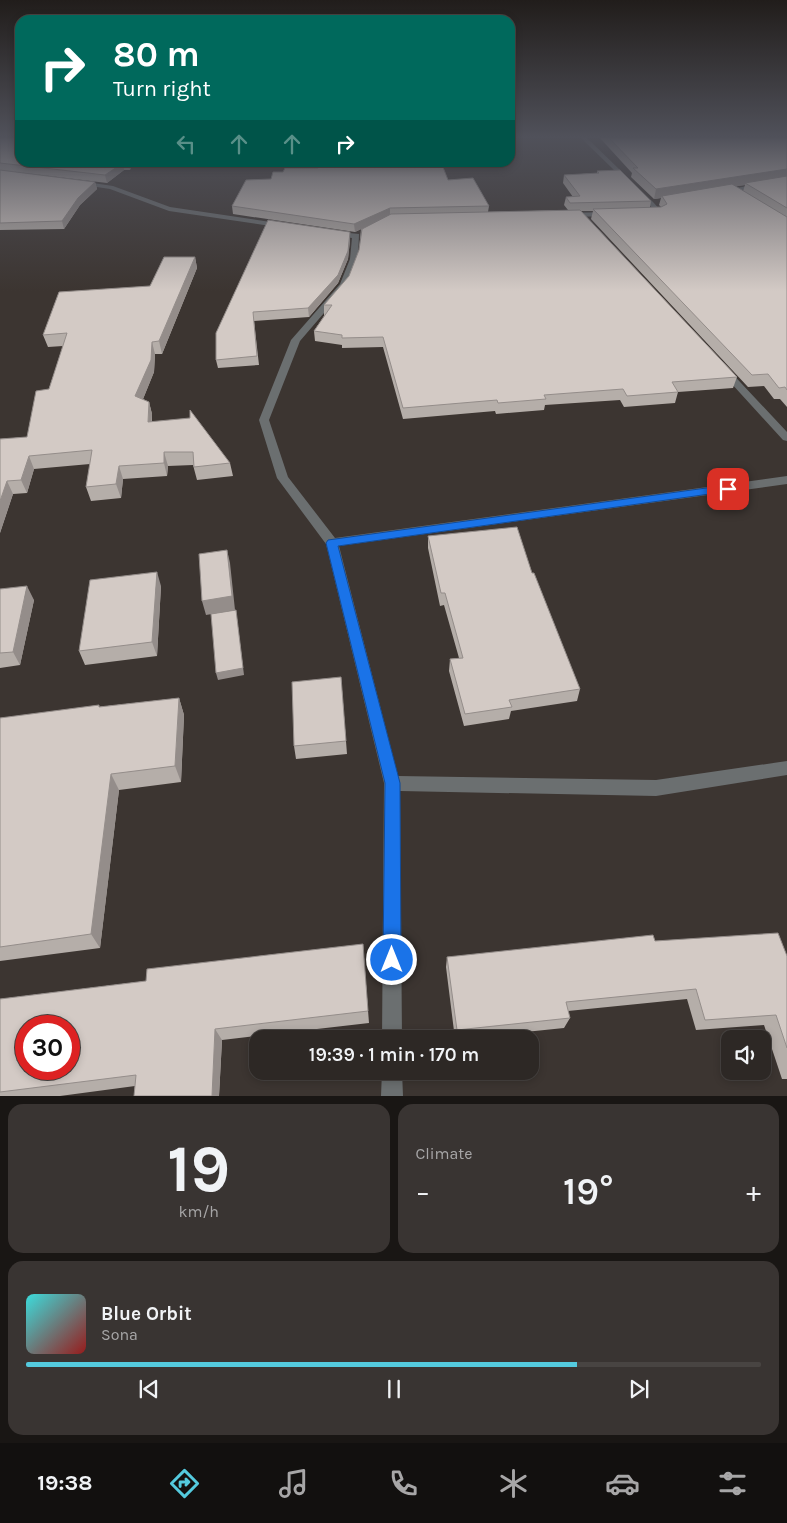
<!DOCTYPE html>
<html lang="en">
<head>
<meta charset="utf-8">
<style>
  :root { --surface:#2d2825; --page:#393432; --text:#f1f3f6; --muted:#a7a6a7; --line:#484442; --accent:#54cade }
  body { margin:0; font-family:Karla,sans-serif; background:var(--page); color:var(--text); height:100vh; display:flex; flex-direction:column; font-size:19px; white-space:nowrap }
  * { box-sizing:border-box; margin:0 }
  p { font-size:16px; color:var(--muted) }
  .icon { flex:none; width:28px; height:28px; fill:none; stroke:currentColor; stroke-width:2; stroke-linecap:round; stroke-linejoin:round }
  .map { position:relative; height:1096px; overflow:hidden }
  .panel { display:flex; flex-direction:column; gap:8px; padding:8px; background:#191614; flex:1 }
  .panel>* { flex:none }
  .banner { position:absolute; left:15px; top:15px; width:500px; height:152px; border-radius:15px; box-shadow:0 2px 8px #0003,0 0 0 1px var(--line); background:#00695c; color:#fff; overflow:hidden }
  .buttons { position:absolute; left:721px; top:1030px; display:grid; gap:10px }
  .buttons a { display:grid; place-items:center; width:50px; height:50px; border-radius:10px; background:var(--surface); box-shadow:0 2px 8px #0003,0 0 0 1px var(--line); font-size:25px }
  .speed { position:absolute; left:15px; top:1015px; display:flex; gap:10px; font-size:25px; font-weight:700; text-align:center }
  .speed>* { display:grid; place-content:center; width:65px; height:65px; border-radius:50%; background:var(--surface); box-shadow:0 2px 8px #0003,0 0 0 1px var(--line); line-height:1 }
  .speed .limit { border:8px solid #d22; background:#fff; color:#111 }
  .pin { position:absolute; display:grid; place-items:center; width:42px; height:42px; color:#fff; margin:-21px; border-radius:10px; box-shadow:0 2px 8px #0006 }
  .me { position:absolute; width:55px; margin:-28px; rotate:0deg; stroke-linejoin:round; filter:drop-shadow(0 0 4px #0008) }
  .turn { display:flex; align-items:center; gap:18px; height:105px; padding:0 15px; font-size:22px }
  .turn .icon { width:65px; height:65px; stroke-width:2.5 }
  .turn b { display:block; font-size:35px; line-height:42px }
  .lanes { display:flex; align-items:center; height:48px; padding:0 15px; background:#0003; justify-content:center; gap:25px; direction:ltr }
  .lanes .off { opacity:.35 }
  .big { font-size:38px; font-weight:600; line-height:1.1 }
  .panel .tile { flex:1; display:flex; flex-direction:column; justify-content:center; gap:8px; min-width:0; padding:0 18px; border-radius:15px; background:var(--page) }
  .panel .dial { align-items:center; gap:0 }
  .dial b { font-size:65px; line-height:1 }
  .song { display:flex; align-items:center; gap:15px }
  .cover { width:60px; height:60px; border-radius:8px; background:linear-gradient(135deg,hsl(180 70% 55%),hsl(0 70% 35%)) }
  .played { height:5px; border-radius:2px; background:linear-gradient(90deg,var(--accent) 75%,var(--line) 75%) }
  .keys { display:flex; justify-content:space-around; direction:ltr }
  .heat { display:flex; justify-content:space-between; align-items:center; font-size:28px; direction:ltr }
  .panel .tiles { flex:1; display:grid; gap:8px; grid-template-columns:1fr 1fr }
  .tile:last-child { grid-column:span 2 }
  .trip { position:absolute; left:249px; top:1030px; width:290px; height:50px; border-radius:15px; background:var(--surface); box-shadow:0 2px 8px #0003,0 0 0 1px var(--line); font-weight:600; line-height:50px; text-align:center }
  .tabs { display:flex; height:80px; justify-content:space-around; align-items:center; background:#12100f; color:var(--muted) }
  .tabs .icon { width:35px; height:35px }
  .tabs .on { color:var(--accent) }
  .tabs b { font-size:22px; color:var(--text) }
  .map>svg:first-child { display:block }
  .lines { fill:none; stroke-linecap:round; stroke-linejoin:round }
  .minor { fill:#6b6f70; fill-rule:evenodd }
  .wall { fill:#b5aea9; fill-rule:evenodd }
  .shaded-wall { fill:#948d8a }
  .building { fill:#d3cac5; stroke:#948d8a; fill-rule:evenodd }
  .route { fill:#1a73e8; stroke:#114b97 }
</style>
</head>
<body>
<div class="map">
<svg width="787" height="1096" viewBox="0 0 787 1096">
  <rect width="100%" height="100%" fill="#3c3531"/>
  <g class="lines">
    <path class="minor" d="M581,138H587L653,202L663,213L662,215L647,216V212L654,211L649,204Z
      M787,179V183L723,193L720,191Z
      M79,181L113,186L170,207L284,224L288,226L284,228L169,211L110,189L77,184L76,183Z
      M608,212L612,214L611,216L568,217L564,215L568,213Z
      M330,231L359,234L358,259L348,285L300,341L269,420L288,477L335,538L787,476V484L339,546L398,776L656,780L787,761V775L656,796L400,791L402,1039H382L384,783L326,544L277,478L259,420L291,340L340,284L350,259L352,238L330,235Z
      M723,366L726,367L787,432V441L783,440L720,371V367Z
      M382,1071H402L403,1096H381Z"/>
  </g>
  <path class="wall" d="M0,138L133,162L130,170H124L107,183L0,170Z
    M600,138H787V407L780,399H774L764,386L748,387L591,219L593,211H581L737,377L733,388L678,392L675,403L624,407L620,400L545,405L544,410L496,414L495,411L403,419L383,347L342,348V345L315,341L314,331L324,316V305L349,276L359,250L361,229L355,232L233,214L232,206L271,179L283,172L317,168L315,162H441L448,180L489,206L488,212L568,210L564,205L566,197H573L563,183L564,175L597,173V171L651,201L650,207H661L659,205L661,198L654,199L631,177L632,173ZM745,185L743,191L735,186Z
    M0,170L95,182L97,189L80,205L64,229L0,230Z
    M350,240L348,259L338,283L309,317L254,321L259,365L218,368L216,360V333Z
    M195,257L197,268L162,354H155L154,372L143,399L149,402L152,414V422L230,463L233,476L197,480L193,465L168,466L167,476L123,479L121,498L91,501L86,487L90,464L34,469L27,493L13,494L0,533V439L27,437L49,389L63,346L48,347L43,335L150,286Z
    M428,536L532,573L580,689L577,701L511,711L509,719L464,726L449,671L450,659L459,658L444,605L440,606L428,548Z
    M161,586L157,656L85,665L79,651Z
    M0,589L34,600L20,665L0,668Z
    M341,677L347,754L296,759L294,746Z
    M179,698L184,715L181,782L119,790L100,948L0,961V718Z
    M655,941L787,956V1079H782L764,1025L696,1030L687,999L568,1011L570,1018L564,1028L455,1039L446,967L447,957Z
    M363,944L369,1023L222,1040L219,1096H134L135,1086L60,1096H0V999L146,981Z"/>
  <path class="shaded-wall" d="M128,162H133L130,170L128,163Z
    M123,163L124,170L107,183L105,175Z
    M787,169V178L745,183V185L663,198L662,196L661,198L654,199L656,189Z
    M95,182L97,189L80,205L64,229L62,221L78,198Z
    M390,208V216L355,232L354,224Z
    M350,232V240L348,259L338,283L309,317L308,308Z
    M195,257L197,268L162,354L159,341Z
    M152,342L155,354L154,372L139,409L135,396Z
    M149,402L152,414L151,435L148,422Z
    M164,452L168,466L167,476L164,463Z
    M29,456L34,469L27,493L21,480Z
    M119,466L123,479L121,498L116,484Z
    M7,481L13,494L0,533V501Z
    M227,550L230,563L235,610L206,615L202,601Z
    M157,572L161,586L157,656L152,642Z
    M27,586L34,600L20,665L13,652Z
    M236,610L244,675L218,680L216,673Z
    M179,698L184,715L181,782L175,766Z
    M111,774L119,790L100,948L91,934Z
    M215,1029L222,1040L219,1096H212Z"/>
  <path class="building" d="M0,138H20V162H128L123,163L105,175L0,163Z
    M609,138H787V169L656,189L633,168H638Z
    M317,162H441L448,180L473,178L489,206L390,208L354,224L232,206L246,180L271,179L273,172H283L285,168H318Z
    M0,170L95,182L78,198L62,221L0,223Z
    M620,170L651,201L570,203L566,197L580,196L564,175L599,173L597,171Z
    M787,176V208L745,183Z
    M732,184L787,217V390L785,387L779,388L768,374L752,375L593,209L661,207L667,204L662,196Z
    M580,210L737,377L672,382L678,392L627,396L623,389L544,395L546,399L498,403L497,400L403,408L383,337L342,338V335L314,331L332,305H324L349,276L359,250L362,229L391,214Z
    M268,220L350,232L348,251L338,275L308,308L253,312L257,356L216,360V333Z
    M164,257H195L159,341L152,342L151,360L135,396L149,402L148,422L190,418V410L230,463L194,467L193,452H164V463L119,466L116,484L86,487L92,450L29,456L21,480L7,481L0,501V439L27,437L36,391L49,389L67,333L43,335L59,292L150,286Z
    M517,527L532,573H534L580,689L509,700L512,707L465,714L450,659L463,658L445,593H441L428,536Z
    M227,550L232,596L202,601L199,554Z
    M157,572L152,642L79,651L90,580Z
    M27,586L13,652L0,653V589Z
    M236,610L243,668L216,673L211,614Z
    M341,677L346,741L294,746L292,682Z
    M179,698L175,766L111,774L91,934L0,947V718L99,705V707Z
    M778,933L787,956V1048L776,1015L705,1020L696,989L566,1002L570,1018L457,1030L447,957L653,935L655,941Z
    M363,944L368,1011L215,1029L212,1096H134L136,1075L0,1092V999L146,981L147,969ZM26,1026H69V1069H26Z"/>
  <linearGradient id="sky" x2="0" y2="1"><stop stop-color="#211d1b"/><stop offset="0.47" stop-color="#50515a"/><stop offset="1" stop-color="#50515a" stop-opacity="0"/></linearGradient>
  <rect width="787" height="291" fill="url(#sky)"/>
  <path class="route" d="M728,485L733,489L731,491L338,546L400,783L401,960L398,966L392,969L386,966L383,960L385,783L326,543L328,540Z"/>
</svg>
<div class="buttons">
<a><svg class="icon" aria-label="sound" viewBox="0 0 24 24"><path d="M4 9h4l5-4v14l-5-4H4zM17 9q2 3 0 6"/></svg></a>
</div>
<div class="speed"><div class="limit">30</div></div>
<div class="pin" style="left:728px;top:489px;background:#d93025"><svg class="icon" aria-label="arrive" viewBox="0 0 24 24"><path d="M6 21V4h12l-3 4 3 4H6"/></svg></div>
<svg class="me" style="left:392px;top:960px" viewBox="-20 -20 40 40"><circle r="17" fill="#1a73e8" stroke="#fff" stroke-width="3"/><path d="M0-11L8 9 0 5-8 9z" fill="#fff"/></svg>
<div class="trip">19:39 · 1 min · 170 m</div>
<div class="banner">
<div class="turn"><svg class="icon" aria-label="right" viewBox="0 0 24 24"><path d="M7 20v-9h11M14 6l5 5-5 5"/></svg><div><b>80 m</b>Turn right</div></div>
<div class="lanes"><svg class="icon off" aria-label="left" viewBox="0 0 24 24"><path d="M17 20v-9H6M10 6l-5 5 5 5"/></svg><svg class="icon off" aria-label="ahead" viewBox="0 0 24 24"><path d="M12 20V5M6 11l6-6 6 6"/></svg><svg class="icon off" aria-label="ahead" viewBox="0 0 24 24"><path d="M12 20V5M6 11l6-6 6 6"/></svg><svg class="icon" aria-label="right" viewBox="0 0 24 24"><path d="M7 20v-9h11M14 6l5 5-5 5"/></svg></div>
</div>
</div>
<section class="panel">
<div class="tiles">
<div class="tile dial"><b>19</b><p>km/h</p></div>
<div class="tile"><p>Climate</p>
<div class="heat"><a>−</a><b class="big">19°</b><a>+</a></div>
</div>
<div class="tile">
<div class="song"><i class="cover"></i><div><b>Blue Orbit</b><p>Sona</p></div></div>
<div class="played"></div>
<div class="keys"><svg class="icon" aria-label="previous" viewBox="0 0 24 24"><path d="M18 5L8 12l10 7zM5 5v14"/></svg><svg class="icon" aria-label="pause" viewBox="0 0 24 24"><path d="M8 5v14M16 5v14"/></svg><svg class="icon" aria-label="next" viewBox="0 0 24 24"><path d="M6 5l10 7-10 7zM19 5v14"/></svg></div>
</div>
</div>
</section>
<nav class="tabs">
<b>19:38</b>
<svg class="icon on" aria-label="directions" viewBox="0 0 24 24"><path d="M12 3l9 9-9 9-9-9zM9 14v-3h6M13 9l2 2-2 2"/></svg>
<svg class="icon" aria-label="music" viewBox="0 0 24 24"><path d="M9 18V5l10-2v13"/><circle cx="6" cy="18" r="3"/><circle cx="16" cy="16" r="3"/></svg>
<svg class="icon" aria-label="phone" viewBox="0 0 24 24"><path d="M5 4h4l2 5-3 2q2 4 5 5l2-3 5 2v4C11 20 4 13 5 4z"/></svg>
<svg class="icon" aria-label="climate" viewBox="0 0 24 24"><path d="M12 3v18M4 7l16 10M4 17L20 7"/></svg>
<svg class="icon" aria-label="car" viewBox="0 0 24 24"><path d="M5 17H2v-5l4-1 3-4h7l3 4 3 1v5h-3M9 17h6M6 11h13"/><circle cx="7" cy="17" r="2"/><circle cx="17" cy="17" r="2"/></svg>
<svg class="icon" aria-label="filters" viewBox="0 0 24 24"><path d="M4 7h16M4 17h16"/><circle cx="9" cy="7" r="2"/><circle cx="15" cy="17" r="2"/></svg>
</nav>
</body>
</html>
